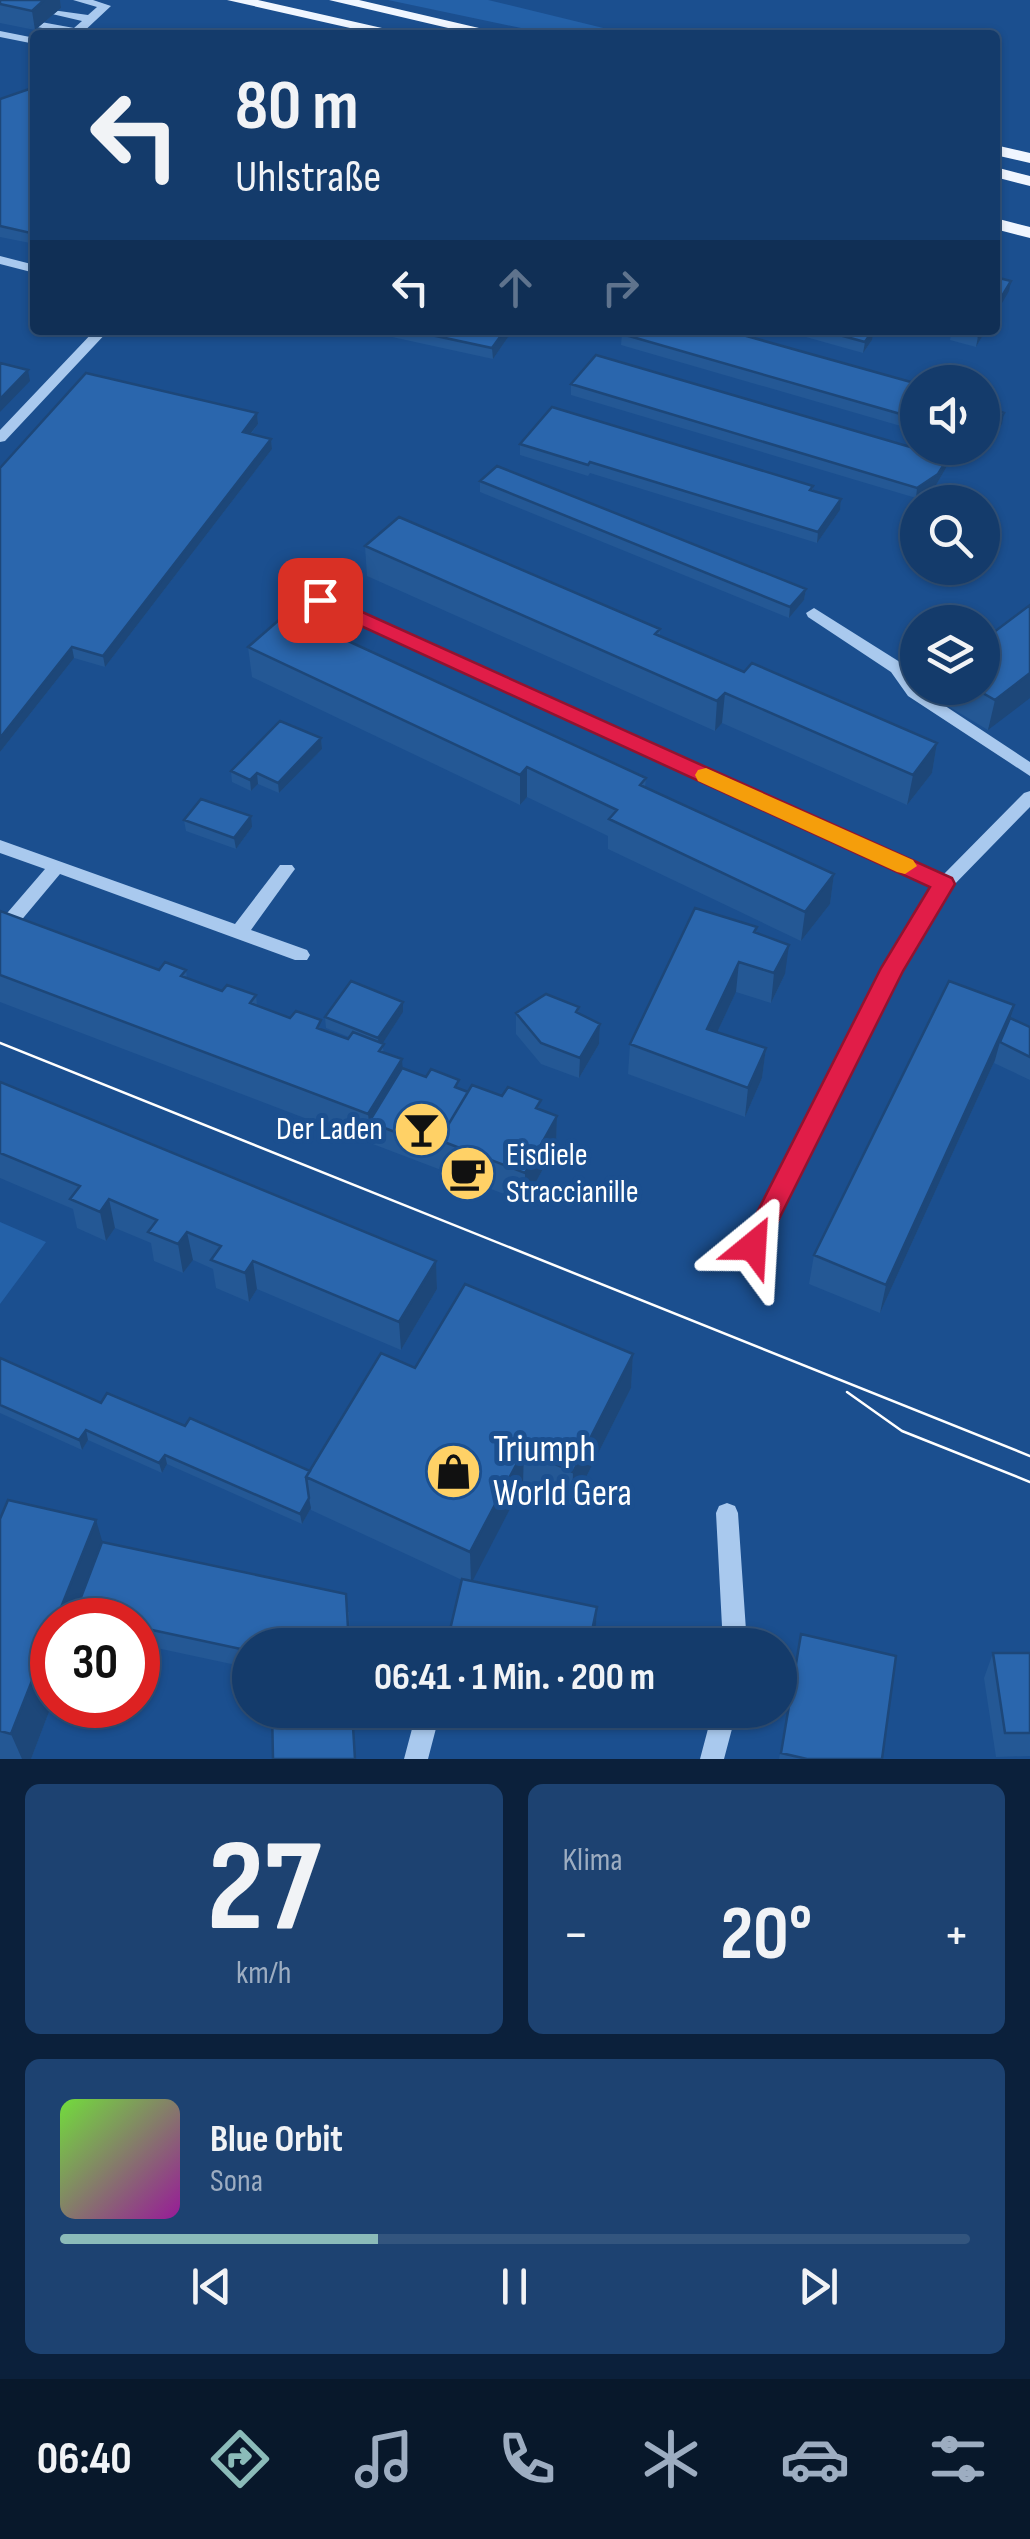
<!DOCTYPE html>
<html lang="de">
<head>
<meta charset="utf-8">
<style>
  :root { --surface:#143b6b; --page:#1d4271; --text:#f1f3f6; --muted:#9dadc1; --line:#33557e; --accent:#8bbbb9 }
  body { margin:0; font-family:"Sofia Sans Condensed",sans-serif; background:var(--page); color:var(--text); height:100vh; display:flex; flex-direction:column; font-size:38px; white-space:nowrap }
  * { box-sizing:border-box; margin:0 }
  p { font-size:32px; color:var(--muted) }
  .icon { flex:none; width:55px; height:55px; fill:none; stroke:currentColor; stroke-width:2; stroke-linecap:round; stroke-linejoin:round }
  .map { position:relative; height:1759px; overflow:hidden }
  .panel { display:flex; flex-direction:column; gap:25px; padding:25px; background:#0b203b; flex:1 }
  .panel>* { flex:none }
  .top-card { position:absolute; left:30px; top:30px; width:970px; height:305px; border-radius:10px; box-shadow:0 2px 8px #0004,0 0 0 2px var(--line); background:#143b6b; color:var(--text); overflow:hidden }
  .fabs { position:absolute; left:900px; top:365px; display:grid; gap:20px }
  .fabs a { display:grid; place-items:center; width:100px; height:100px; border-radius:50%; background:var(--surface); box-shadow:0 2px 8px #0004,0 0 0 2px var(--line); font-size:50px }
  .speed { position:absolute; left:30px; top:1598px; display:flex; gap:20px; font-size:50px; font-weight:700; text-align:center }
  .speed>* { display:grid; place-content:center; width:130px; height:130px; border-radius:50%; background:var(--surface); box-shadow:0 2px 8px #0004,0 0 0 2px var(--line); line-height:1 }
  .speed .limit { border:15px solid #d22; background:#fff; color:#111 }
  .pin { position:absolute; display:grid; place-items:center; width:85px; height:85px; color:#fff; margin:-42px; border-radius:20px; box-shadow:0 5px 15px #0006 }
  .me { position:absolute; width:110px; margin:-55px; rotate:27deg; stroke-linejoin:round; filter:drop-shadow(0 0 8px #0008) }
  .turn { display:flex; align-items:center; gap:35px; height:210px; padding:0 40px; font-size:45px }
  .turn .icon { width:130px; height:130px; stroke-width:2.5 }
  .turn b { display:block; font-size:70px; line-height:85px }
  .lanes { display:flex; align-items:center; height:95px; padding:0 40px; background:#0003; justify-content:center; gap:50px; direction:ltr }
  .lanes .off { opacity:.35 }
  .big { font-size:75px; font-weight:700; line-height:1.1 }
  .panel .widget { flex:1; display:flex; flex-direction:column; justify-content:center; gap:15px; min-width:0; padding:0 35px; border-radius:15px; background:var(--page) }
  .panel .dial { align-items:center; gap:0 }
  .dial b { font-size:130px; line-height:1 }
  .song { display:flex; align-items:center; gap:30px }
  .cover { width:120px; height:120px; border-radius:15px; background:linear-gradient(135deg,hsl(100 70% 55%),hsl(300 70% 35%)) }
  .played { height:10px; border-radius:5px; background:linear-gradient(90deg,var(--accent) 35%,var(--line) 35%) }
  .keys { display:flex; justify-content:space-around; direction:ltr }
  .heat { display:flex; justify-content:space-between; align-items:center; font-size:55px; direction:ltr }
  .panel .tiles { flex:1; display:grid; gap:25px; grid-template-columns:1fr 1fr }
  .widget:last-child { grid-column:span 2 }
  .trip { position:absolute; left:232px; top:1628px; width:565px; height:100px; border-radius:50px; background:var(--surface); box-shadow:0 2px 8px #0004,0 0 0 2px var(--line); font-weight:700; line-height:100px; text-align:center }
  .dock { display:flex; height:160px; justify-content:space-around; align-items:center; background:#08182b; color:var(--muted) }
  .dock .icon { width:70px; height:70px }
  .dock .on { color:var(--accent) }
  .dock b { font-size:45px; color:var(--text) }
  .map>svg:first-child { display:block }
  .green { fill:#2461a8 }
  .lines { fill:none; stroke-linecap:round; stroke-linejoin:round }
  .minor { fill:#a9c9ee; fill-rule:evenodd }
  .major { fill:#f0f6ff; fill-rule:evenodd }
  .tram { stroke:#fff; stroke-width:2.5 }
  .wall { fill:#245895 }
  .shaded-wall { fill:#1d4779 }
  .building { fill:#2a66ad; stroke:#1d4779; stroke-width:2.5 }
  .route { fill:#e11d48; stroke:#92132f; stroke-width:2.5 }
  .slow { fill:#f59e0b }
  .labels { text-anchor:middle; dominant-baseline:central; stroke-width:10; stroke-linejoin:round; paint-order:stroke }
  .poi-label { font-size:32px; fill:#fff; stroke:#1b4f8f; text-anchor:end }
  .near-poi-label { font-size:38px; fill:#fff; stroke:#1b4f8f; text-anchor:start }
</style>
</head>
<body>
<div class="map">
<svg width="1030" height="1759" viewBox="0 0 1030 1759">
  <rect width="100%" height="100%" fill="#1b4f8f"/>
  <path class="green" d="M388,0H488L632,35H554Z
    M0,1222L46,1242L0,1304Z"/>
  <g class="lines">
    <path class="minor" d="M73,0H93L111,6L80,35L37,27V23L41,22L74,28L82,21L52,14V10L88,15L97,7Z
      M0,31L35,38V44L0,37Z
      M0,256L35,265V273L0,264Z
      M95,330H109L5,441L0,442V430Z
      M321,594L942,876L1024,793L1030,791V807L950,889L901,971L760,1251L753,1253L746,1251L743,1245L884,968L933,887L316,603L313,599L316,595Z
      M814,608L903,664L918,688L1030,762V776L908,696L891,672L808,617L806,613Z
      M0,840L235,924L280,865H292L295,869L292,873L251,930L307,950L310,955L307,960H295L60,874L14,929H2V919L45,869L0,853Z
      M727,1503L735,1506L738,1513L747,1645H723L716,1513L719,1506Z
      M417,1710H439L440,1713L428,1759H404Z
      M713,1710H737L724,1759H700Z"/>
    <path class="major" d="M227,0H258L413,35H381Z
      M329,0H359L509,35H478Z
      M995,145L1030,153V163L995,155Z
      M995,167L1030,176V186L995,177Z
      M995,218L1030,227V238L995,229Z"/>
    <path class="tram" d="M0,1043L1030,1456
      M847,1392L902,1431L1030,1482"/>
  </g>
  <path class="wall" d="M0,0H60L61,8L35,30L0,23Z
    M35,87V244L0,237V99Z
    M360,330H513L493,359Z
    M781,330H874L872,340L863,353Z
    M952,330H986L976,347L950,340Z
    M622,334L918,384V431L621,345Z
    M571,384L948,458L946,468L936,485L916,498L571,395Z
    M982,405L1002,424L985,450L976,448H982Z
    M257,413L258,424L251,434L271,439L272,449L105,667L74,658L0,752V468Z
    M520,444L813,486V490L841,499L840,510L817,543L590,473L588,476L520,455Z
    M480,481L806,589L804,600L789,618L480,492Z
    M365,546L660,629V636L744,672L937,743L932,773L907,805L722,723L715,731L367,576Z
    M1030,605L988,730L938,700L941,688H982Z
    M248,647L646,778L645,787L834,874L830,904L801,941L608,849V836L527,797L520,805L252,677Z
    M321,738L322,749L279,793L258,784L251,791L232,782L231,771Z
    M184,820L252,827L236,849L186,831Z
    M0,911L159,970H186L187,979L222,991L256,995L257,1006L348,1039L349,1037L326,1028L325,1017L403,1002V1012L382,1044L384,1053L402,1068L468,1092L541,1110L557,1116L556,1145L525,1202L0,1002Z
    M756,933L785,974L771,1003L736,992L717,1032L766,1048L762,1078L745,1117L628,1074L630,1044Z
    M1014,1005L1011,1019L1030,1027V1080L994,1063L995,1060L880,1313L809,1284L814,1255Z
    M579,1007L578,1013L600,1024L599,1044L579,1078L541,1064L516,1034V1013Z
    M0,1082L436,1261L437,1289L401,1350L257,1289L249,1302L216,1288L213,1269L193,1260L183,1273L154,1261L151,1243L115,1228L106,1241L77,1228L73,1209L0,1178Z
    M633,1354L631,1388L572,1505L523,1484L472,1581L597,1607L596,1625L592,1645H449V1634L462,1580L311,1510V1508L302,1524L167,1464L162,1473L88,1440L82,1450L0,1413V1358L101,1403L185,1426L310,1471L415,1368Z
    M0,1519L102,1542L349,1612L350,1645H250V1668L138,1644V1620H52V1704L31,1759H0Z
    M801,1634L882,1759H779Z
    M993,1653H1030V1756L996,1757L984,1678Z"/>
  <path class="shaded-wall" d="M44,0H60L61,8L35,30L32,11Z
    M1011,281L1009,291L995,315V308Z
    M505,330H513L493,359L492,348Z
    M874,330L872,340L863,353L865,342Z
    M982,330H986L976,347L978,336Z
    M28,370L30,381L0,412V399Z
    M257,413L258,424L244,442L243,432Z
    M1004,413L1002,424L985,450L987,439Z
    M271,439L272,449L105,667L103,656Z
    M948,458L946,468L936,485L916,498L917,488Z
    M841,499L840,510L817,543L818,532Z
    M806,589L804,600L789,618L790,607Z
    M72,647L74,658L0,752V738Z
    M1030,673V698L988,730L995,700Z
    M725,693L722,723L715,731L717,701Z
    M321,738L322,749L279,793L278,783Z
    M937,743L932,773L907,805L913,775Z
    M527,767V797L520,805V775Z
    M257,773L258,784L251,791L250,780Z
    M251,816L252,827L236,849L234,838Z
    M834,874L830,904L801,941L805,912Z
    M789,945L785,974L771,1003L774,973Z
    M739,962L736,992L705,1058L707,1029Z
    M403,1002V1012L379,1049L378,1038Z
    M1014,1005L1007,1034L1000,1042L995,1060L880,1313L886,1285Z
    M600,1024L599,1044L579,1078L580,1058Z
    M766,1048L762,1078L745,1117L748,1088Z
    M402,1059L404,1088L369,1122L368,1114Z
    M557,1116L556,1145L525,1202V1173Z
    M109,1199L115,1228L106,1241L100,1212Z
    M187,1232L193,1260L183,1273L178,1244Z
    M253,1261L257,1289L249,1302L245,1273Z
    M436,1261L437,1289L401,1350L399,1322Z
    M633,1354L631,1388L572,1505L573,1472Z
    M86,1430L88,1440L82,1450L79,1440Z
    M524,1450L523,1484L471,1584L470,1552Z
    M165,1455L167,1464L162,1473L159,1463Z
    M309,1498L311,1508L302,1524L300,1514Z
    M96,1520L108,1561L75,1613L77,1620H56Z
    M597,1607L596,1625L592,1645H589Z
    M52,1630V1704L31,1759H22L11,1734Z"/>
  <path class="building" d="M0,0H44L32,11L0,4Z
    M35,87V234L0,226V99Z
    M995,277L1011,281L995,308Z
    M408,330H505L492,348Z
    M625,330H725L918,384V419L622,334Z
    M821,330H873L865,342Z
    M954,330H982L978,336Z
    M596,355L948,458L938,474L917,488L571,384Z
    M0,363L28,370L0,399Z
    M86,373L257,413L243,432L271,439L103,656L72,647L0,738V468Z
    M982,405L1004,413L987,439L982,438Z
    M552,407L813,486L810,490L841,499L818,532L590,462L588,465L520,444Z
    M497,466L806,589L790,607L480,481Z
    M399,517L660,629L655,634L744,672L752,663L937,743L913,775L725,693L717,701L365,546Z
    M1030,605V673L995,700L974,688H982V641Z
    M287,613L646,778L640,785L834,874L805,912L609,819L617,810L527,767L520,775L248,647Z
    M280,721L321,738L278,783L257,773L250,780L231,771Z
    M201,799L251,816L234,838L184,820Z
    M695,908L757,927L754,932L789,945L774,973L739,962L707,1029L766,1048L748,1088L630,1044Z
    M0,911L159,970L165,962L186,970L181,976L222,991L227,985L256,995L250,1003L290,1018L296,1011L321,1020L317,1028L348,1039L353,1032L384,1044L379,1051L402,1059L368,1114L0,975Z
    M351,981L403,1002L378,1038L325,1017Z
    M949,981L1014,1005L886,1285L814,1255Z
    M546,994L579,1007L576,1012L600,1024L580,1058L541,1043L516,1013Z
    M1010,1018L1030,1027V1057L1000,1042Z
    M402,1068L426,1077L431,1069L459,1080L455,1087L468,1092L439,1140V1149L369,1122Z
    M0,1082L436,1261L399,1322L253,1261L245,1273L211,1260L221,1246L187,1232L178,1244L148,1232L157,1220L109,1199L100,1212L70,1199L80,1186L0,1153Z
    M472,1085L502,1096L508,1087L541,1100L536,1108L557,1116L525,1173L439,1140Z
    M465,1284L633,1354L573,1472L524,1450L470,1552L306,1477L381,1353L415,1368Z
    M0,1358L101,1403L107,1393L185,1426L190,1418L310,1471L306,1477L309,1498L300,1514L165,1455L159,1463L86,1430L79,1440L0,1405Z
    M8,1500L96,1520L56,1620H52V1630L11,1734L0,1731V1519Z
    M102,1542L346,1594L349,1645H250V1651L138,1627V1620H105L75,1613Z
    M462,1579L597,1607L589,1645H501L449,1634Z
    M801,1634L896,1656L882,1759H807L781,1753Z
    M993,1653H1030V1733H1005Z
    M272,1710H352L355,1759H273Z"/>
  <path class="route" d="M320,593L952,878L955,884L903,971L762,1253L753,1257L743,1253L740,1246L881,968L930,887L313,604L310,600Z"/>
  <path class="slow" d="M706,768L913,860L917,866L905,874L897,872L698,781L695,775L698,770Z"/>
  <defs>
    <symbol id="bar-disc" viewBox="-11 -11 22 22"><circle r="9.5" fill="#ffd166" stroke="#1b4f8f"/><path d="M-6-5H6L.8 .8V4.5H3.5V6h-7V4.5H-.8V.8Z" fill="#111"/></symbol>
    <symbol id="cafe-disc" viewBox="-11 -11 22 22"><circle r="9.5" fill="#ffd166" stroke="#1b4f8f"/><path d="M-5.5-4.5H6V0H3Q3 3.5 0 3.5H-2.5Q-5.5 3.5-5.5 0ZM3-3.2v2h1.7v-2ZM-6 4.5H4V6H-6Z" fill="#111"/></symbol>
    <symbol id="shop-disc" viewBox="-11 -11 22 22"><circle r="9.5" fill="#ffd166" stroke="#1b4f8f"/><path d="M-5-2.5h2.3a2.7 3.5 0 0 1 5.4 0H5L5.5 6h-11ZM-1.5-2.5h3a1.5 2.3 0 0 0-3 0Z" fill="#111"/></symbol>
  </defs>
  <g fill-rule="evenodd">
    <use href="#bar-disc" x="390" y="1098" width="63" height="63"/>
    <use href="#cafe-disc" x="436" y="1142" width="63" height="63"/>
    <use href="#shop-disc" x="422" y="1440" width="63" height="63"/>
  </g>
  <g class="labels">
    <g class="poi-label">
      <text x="383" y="1129">Der Laden</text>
      <text x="506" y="1155" text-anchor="start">Eisdiele<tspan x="506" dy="37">Straccianille</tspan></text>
    </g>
    <g class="near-poi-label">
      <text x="493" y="1449">Triumph<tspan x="493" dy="44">World Gera</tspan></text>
    </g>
  </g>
</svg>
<div class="fabs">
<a><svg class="icon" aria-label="sound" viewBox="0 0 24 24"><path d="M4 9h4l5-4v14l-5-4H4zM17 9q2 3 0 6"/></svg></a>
<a><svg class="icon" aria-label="search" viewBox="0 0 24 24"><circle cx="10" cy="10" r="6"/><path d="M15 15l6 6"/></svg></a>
<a><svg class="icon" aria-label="layers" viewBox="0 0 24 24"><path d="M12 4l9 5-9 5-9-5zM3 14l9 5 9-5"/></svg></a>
</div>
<div class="speed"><div class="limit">30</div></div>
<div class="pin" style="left:320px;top:600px;background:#d93025"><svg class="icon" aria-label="arrive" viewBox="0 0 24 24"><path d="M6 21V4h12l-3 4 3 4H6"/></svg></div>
<svg class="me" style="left:753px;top:1246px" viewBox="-20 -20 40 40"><path d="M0-17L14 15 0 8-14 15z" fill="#e11d48" stroke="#fff" stroke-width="4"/></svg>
<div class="trip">06:41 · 1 Min. · 200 m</div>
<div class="top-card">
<div class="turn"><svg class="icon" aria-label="left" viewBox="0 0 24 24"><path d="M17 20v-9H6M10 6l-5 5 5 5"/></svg><div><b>80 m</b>Uhlstraße</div></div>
<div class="lanes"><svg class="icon" aria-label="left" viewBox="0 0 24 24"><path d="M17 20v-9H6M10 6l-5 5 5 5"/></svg><svg class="icon off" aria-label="ahead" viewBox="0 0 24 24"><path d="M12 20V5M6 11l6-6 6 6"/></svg><svg class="icon off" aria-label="right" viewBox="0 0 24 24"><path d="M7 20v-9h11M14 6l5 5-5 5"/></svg></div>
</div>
</div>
<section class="panel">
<div class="tiles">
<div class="widget dial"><b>27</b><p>km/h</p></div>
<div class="widget"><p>Klima</p>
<div class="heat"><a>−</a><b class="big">20°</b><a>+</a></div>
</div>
<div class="widget">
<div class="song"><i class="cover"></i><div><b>Blue Orbit</b><p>Sona</p></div></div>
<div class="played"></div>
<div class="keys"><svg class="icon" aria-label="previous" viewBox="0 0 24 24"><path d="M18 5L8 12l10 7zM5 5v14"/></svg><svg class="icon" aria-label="pause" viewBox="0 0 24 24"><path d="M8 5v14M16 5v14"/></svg><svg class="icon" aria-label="next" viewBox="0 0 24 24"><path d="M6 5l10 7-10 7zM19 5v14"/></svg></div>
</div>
</div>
</section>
<nav class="dock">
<b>06:40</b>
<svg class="icon on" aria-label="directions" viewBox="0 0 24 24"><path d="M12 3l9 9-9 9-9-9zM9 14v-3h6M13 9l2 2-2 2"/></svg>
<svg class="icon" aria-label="music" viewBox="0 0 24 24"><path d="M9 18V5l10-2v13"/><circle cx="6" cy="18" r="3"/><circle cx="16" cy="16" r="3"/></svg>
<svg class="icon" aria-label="phone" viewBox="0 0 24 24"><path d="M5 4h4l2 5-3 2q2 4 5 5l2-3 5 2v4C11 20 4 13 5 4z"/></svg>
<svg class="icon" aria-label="climate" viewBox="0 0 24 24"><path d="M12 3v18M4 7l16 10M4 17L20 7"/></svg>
<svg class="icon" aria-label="car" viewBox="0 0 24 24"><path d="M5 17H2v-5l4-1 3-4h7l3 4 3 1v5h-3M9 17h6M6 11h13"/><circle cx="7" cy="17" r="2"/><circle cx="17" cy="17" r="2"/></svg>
<svg class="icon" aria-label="filters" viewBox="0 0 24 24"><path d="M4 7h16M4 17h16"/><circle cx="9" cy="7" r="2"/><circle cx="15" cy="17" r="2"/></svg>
</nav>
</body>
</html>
